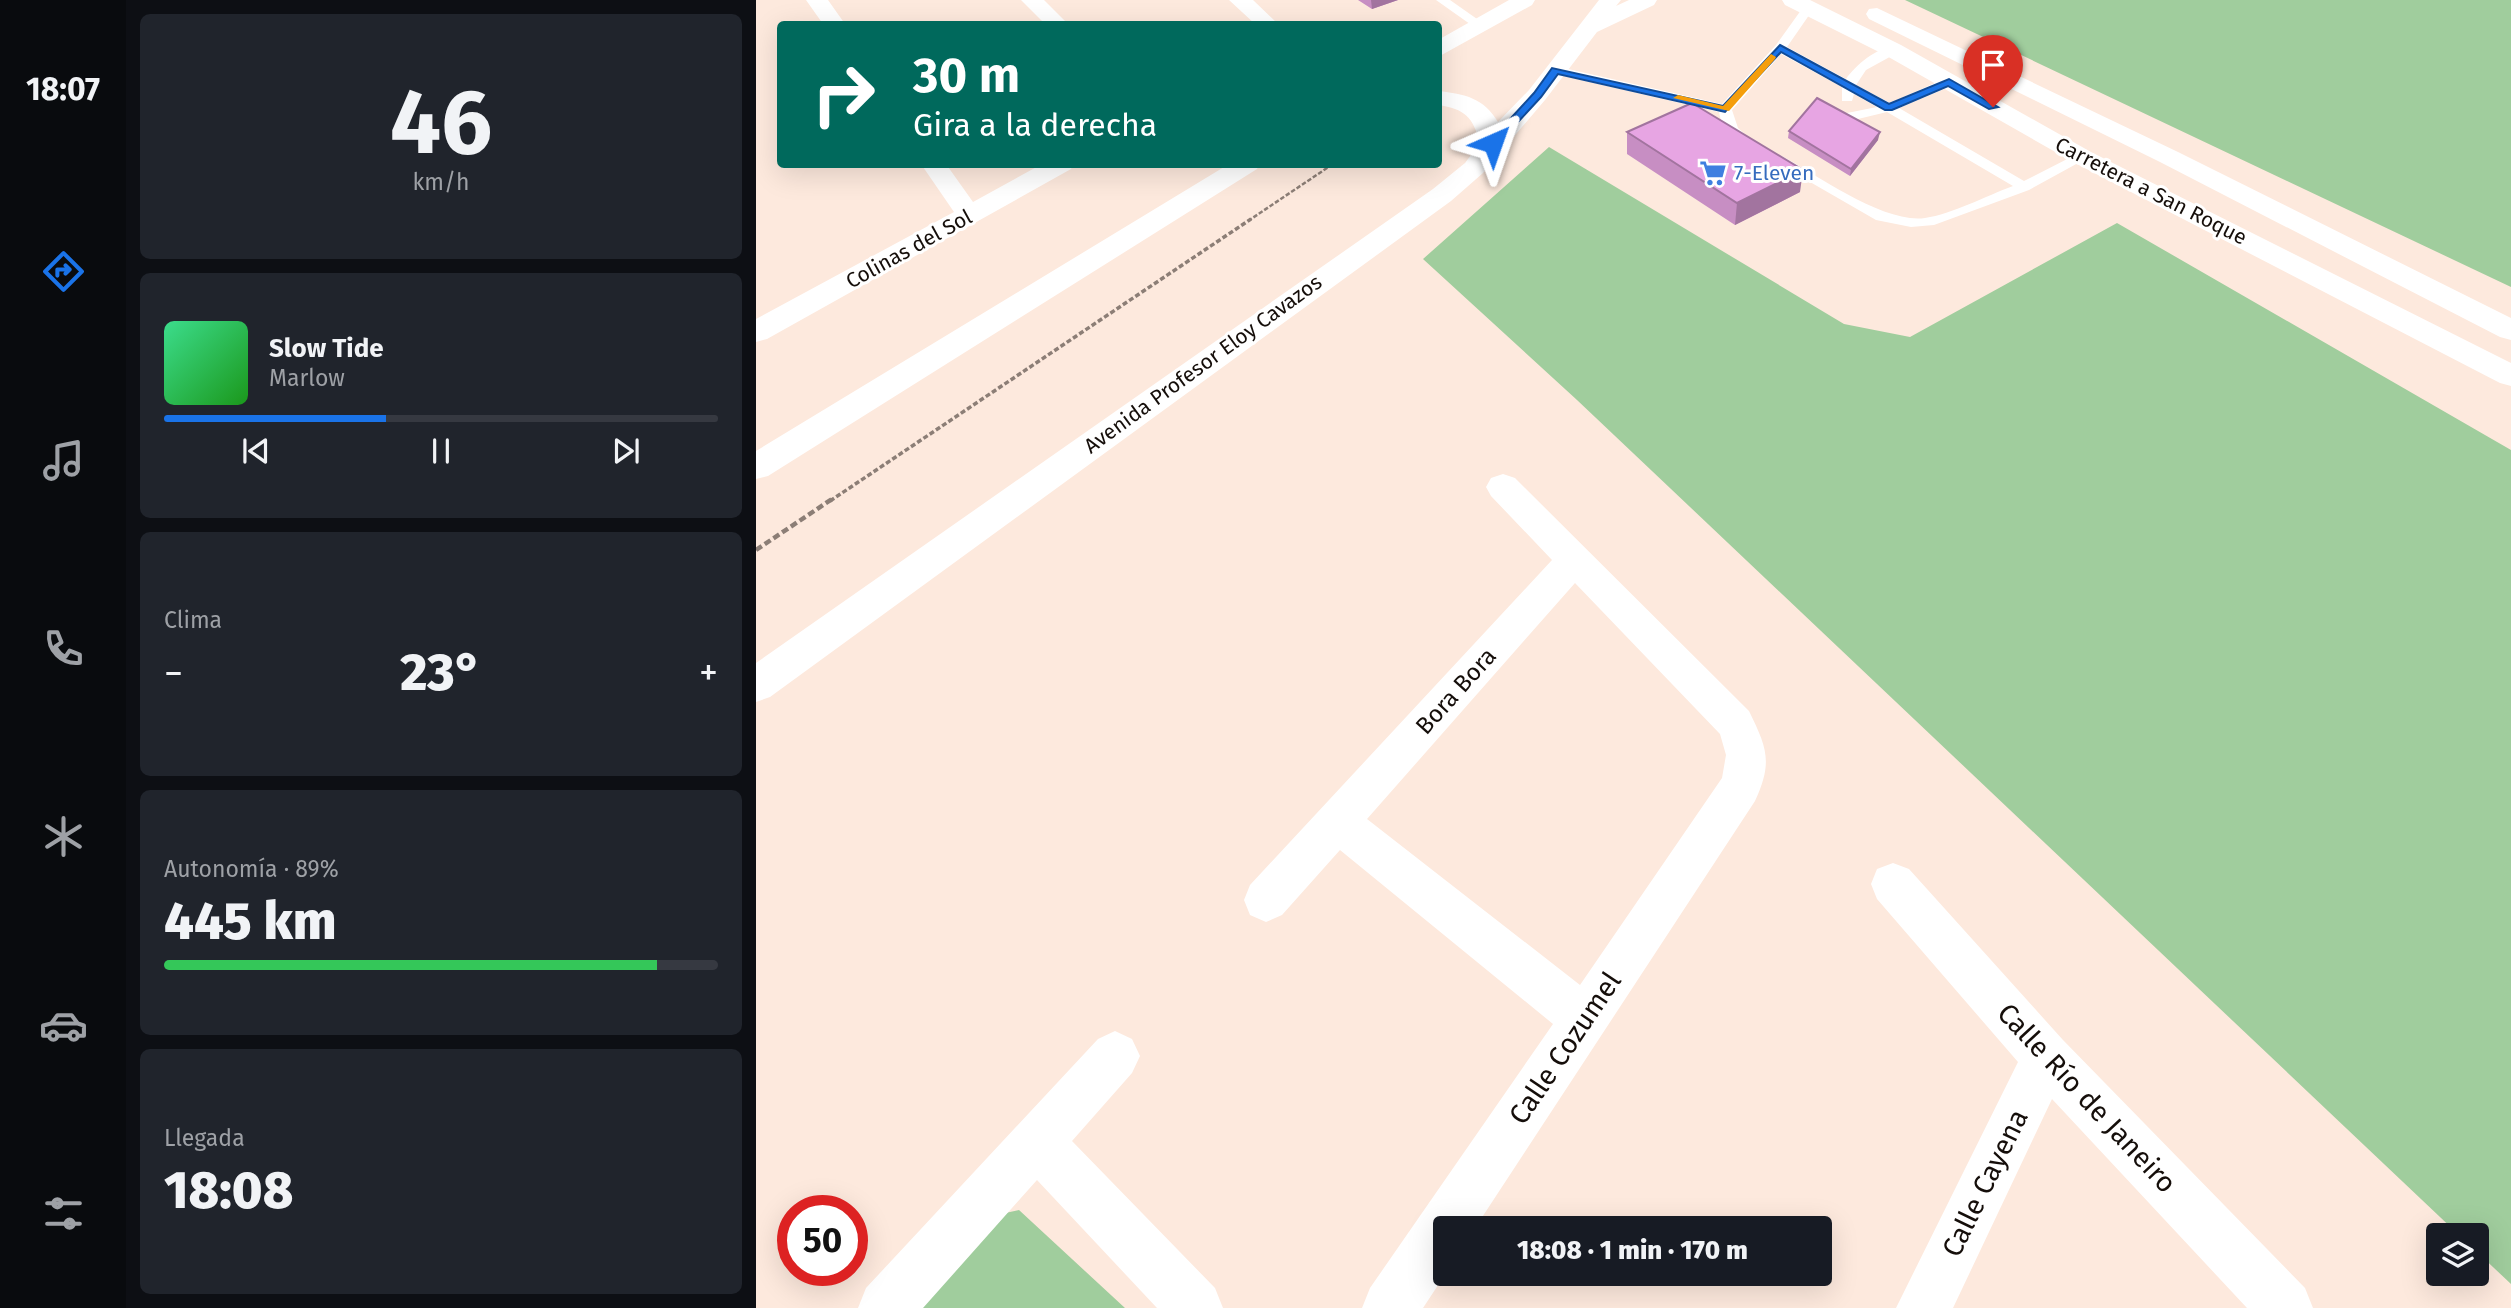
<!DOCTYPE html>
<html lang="es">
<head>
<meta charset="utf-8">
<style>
  :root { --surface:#171b24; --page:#20242c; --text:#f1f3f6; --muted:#9ea1a6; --line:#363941; --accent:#1a73e8 }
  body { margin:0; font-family:"Fira Sans",sans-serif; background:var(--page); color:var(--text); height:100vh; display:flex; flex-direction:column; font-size:26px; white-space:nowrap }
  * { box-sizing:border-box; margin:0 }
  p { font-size:23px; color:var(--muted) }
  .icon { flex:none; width:38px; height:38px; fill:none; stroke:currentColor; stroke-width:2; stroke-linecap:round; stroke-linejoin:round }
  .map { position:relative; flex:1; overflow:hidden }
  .sheet { display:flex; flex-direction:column; gap:14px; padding:14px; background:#0d0f14; width:630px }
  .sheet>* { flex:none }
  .hud { position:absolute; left:21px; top:21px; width:665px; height:147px; border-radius:7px; box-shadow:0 7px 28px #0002; background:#00695c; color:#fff; overflow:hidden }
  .tools { position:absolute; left:1670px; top:1223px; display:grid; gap:14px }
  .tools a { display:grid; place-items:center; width:63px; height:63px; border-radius:7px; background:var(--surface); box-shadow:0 7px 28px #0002; font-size:35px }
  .speed { position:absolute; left:21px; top:1195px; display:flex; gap:14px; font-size:35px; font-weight:700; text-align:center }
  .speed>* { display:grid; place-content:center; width:91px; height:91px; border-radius:50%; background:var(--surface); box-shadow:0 7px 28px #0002; line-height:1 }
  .speed .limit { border:10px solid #d22; background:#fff; color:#111 }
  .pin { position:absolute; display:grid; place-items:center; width:60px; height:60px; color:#fff; margin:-72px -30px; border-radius:50% 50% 50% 0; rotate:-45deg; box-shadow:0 0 7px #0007 }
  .pin .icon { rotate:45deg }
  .me { position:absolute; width:77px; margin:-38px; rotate:43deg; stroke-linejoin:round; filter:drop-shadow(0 0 5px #0008) }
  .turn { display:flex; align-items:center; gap:24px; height:147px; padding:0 21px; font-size:32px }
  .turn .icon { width:91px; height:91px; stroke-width:2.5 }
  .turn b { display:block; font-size:49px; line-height:60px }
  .big { font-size:52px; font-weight:800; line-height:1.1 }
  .sheet .tile { flex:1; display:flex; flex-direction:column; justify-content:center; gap:10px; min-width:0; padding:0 24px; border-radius:10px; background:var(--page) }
  .sheet .dial { align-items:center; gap:0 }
  .dial b { font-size:91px; line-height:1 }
  .song { display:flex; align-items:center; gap:21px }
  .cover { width:84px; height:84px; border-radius:10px; background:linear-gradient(135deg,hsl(150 70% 55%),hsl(120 70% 35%)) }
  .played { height:7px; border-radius:4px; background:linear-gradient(90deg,var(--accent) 40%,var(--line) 40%) }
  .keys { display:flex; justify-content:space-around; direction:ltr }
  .heat { display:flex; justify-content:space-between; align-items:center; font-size:38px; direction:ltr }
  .charge { height:10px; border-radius:5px; background:linear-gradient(90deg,#34c759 89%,var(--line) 0) }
  .trip { position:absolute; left:677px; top:1216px; width:399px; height:70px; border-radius:7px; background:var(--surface); box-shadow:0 7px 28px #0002; font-weight:800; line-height:70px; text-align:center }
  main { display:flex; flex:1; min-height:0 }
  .menu { display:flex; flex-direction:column; width:126px; justify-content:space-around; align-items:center; background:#090b0e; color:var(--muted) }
  .menu .icon { width:49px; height:49px }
  .menu .selected { color:var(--accent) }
  .menu b { font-size:32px; color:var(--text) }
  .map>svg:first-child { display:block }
  .green { fill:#a0cd9d }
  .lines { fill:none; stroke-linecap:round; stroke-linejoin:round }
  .path-far2 { stroke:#8c7e76; stroke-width:2.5; stroke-dasharray:4.5 2; stroke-linecap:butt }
  .path-far1 { stroke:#8c7e76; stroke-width:3.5; stroke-dasharray:5 2.5; stroke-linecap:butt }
  .path { stroke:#8c7e76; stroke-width:4.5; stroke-dasharray:7 3.5; stroke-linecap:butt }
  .lane { fill:#fff; fill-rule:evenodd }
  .street { fill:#fff; fill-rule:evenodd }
  .secondary { fill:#fff; fill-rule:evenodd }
  .wall { fill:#c78ec3 }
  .shaded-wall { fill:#a2749f }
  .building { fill:#e7a5e3; stroke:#a2749f; stroke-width:2 }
  .route { fill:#1a73e8; stroke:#114b97; stroke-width:2 }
  .slow { fill:#f59e0b }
  .labels { text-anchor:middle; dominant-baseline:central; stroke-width:6; stroke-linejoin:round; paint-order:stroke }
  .far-shop-label { font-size:21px; fill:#366cbe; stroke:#fff; text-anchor:start }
  .far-street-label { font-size:21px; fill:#150e0a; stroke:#fff }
  .street-label { font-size:24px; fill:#150e0a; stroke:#fff }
  .near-street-label { font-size:28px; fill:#150e0a; stroke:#fff }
</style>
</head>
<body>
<main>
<nav class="menu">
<b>18:07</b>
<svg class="icon selected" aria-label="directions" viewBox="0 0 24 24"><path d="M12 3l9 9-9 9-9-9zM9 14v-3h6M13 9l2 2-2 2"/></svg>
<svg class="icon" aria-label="music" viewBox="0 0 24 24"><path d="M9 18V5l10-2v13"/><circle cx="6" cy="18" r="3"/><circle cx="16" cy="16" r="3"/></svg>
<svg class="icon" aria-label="phone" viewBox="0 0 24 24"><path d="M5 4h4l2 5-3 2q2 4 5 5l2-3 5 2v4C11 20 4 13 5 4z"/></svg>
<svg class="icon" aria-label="climate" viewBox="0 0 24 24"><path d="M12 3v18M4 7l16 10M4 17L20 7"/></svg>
<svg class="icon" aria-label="car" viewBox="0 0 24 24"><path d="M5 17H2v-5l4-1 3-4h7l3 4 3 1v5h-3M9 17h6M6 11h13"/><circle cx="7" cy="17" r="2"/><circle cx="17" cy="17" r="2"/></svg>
<svg class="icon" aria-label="filters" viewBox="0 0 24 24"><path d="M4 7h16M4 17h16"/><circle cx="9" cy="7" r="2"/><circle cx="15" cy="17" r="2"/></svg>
</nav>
<section class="sheet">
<div class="tile dial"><b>46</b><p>km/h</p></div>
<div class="tile">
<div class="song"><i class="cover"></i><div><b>Slow Tide</b><p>Marlow</p></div></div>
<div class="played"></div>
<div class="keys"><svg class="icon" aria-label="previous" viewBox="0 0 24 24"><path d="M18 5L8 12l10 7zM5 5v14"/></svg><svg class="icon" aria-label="pause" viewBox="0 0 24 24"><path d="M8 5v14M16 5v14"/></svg><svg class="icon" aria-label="next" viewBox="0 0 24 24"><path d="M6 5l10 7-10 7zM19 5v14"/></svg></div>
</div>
<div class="tile"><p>Clima</p>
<div class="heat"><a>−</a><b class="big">23°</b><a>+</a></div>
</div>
<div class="tile"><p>Autonomía · 89%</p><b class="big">445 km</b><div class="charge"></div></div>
<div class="tile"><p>Llegada</p><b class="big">18:08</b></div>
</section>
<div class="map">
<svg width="1755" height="1308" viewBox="0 0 1755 1308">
  <rect width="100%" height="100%" fill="#fde9dd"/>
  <path class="green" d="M1149,0H1755V287Z
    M793,147L1088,324L1154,337L1361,223L1755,450V1284L1720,1251V1236L1703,1235L821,400L667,259Z
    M263,1210L369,1308H149L231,1217Z"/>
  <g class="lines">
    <path class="path-far2" d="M492,221L577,164"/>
    <path class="path-far1" d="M74,501L495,219"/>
    <path class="path" d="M0,550L76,499"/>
    <path class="lane" d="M680,0H694L731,26L721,29Z
      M1052,4L1058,8L1031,47L1090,79C1100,65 1123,45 1141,47V53L1110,70L1100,85L1134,103L1188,79H1198V85L1143,108L1268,181L1321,154H1331L1333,157L1273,190L1178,225L1155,227L1120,220L1014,159L1021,155L1026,156C1062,176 1129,224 1169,218C1196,214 1230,196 1257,186L1131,112L1102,119L1098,127H1088L1086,124L1091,113L1121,107L1098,94L1096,101H1086V87L1025,54L976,110L982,128L1000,144L993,148C976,143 966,129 963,112L799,74L793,70L799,66L966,104L1020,45L1048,6Z"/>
    <path class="street" d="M50,0H72L89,24H67Z
      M265,0H288L312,24H289Z
      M473,0H497L522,24H499Z
      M165,164H190L217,202L286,164H318L315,169L11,339L0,342V319L198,212Z
      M747,474L759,478L993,711C1011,748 1017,762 999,801L719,1228H690V1273L667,1308H606L614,1288L797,1024L584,850L526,915L510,922L494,915L488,900L494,885L796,560L735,496L730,487L735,478ZM819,583L964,734L970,755L966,778L824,985L611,819Z
      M1137,863L1153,869L1307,1040L1549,1288L1557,1308H1491L1296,1099L1197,1308H1140L1262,1062L1121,899L1115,884L1121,869Z
      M359,1031L376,1039L384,1056L376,1073L316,1141L459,1288L467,1308H401L281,1180L167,1308H102L110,1288L342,1039Z"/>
    <path class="secondary" d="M753,0H779L776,5L682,57V40Z
      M843,0H865L860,6L873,0H901L898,5L841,32L789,100L727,173L695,201L14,697L0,702V663L677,189L709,163L724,143C717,117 709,109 682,105V91C709,94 728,98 742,122L773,90Z
      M1026,0H1054L1145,45L1335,152L1755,363V386L1744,383L1317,162L1129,55L1029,5Z
      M1121,8L1422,152L1755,318V340L1744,337L1404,162L1113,19L1110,14L1113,9Z
      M473,164H504L501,169L12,476L0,479V451Z"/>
  </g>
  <path class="wall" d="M602,0H642L616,9Z
    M1033,131L1122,140L1094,176L1032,138Z
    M871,132L1044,192L979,225L871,154Z"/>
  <path class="shaded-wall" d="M615,0H642L616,9Z
    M1124,132L1122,140L1094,176L1095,169Z
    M1047,170L1044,192L979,225L981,203Z"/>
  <path class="building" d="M1061,98L1124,132L1095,169L1033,131Z
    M936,103L1047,170L981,203L871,132Z"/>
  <path class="route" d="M1024,45L1133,104L1193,79L1242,107L1233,109L1192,86L1136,110H1129L1025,52L969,112L802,74L785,97L741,145L732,143L778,93L796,68L967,106Z"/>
  <path class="slow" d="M1015,54L1020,57L1019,59L973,111L917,98L922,95L967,106Z"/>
  <defs>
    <symbol id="supermarket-bare" viewBox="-9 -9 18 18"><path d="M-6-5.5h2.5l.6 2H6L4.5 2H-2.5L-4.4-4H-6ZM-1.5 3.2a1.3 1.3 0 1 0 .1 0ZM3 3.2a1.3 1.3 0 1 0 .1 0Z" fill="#3f7fe0" stroke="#fff" stroke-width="2.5" paint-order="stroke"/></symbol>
  </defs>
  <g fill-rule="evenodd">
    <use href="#supermarket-bare" x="938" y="154" width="38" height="38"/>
  </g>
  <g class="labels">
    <g class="far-shop-label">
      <text x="978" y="173">7-Eleven</text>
    </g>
    <g class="far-street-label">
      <text transform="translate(1395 191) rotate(27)">Carretera a San Roque</text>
      <text transform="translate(153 249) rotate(-29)">Colinas del Sol</text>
      <text transform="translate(447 364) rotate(-36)">Avenida Profesor Eloy Cavazos</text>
    </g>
    <g class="street-label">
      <text transform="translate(700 691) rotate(-48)">Bora Bora</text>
    </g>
    <g class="near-street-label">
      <text transform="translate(809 1048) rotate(-56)">Calle Cozumel</text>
      <text transform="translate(1331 1098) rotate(47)">Calle Río de Janeiro</text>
      <text transform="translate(1229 1183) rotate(-64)">Calle Cayena</text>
    </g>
  </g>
</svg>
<div class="tools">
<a><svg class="icon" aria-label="layers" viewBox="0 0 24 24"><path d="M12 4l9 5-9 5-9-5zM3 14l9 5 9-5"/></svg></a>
</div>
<div class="speed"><div class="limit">50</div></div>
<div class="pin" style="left:1237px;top:107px;background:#d93025"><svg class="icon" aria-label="arrive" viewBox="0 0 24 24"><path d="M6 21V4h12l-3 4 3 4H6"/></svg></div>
<svg class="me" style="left:737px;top:143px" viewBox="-20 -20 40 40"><path d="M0-17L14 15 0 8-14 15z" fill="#1a73e8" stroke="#fff" stroke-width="4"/></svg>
<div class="trip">18:08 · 1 min · 170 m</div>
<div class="hud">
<div class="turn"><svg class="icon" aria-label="right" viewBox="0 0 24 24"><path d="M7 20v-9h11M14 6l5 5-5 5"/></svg><div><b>30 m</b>Gira a la derecha</div></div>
</div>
</div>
</main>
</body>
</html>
